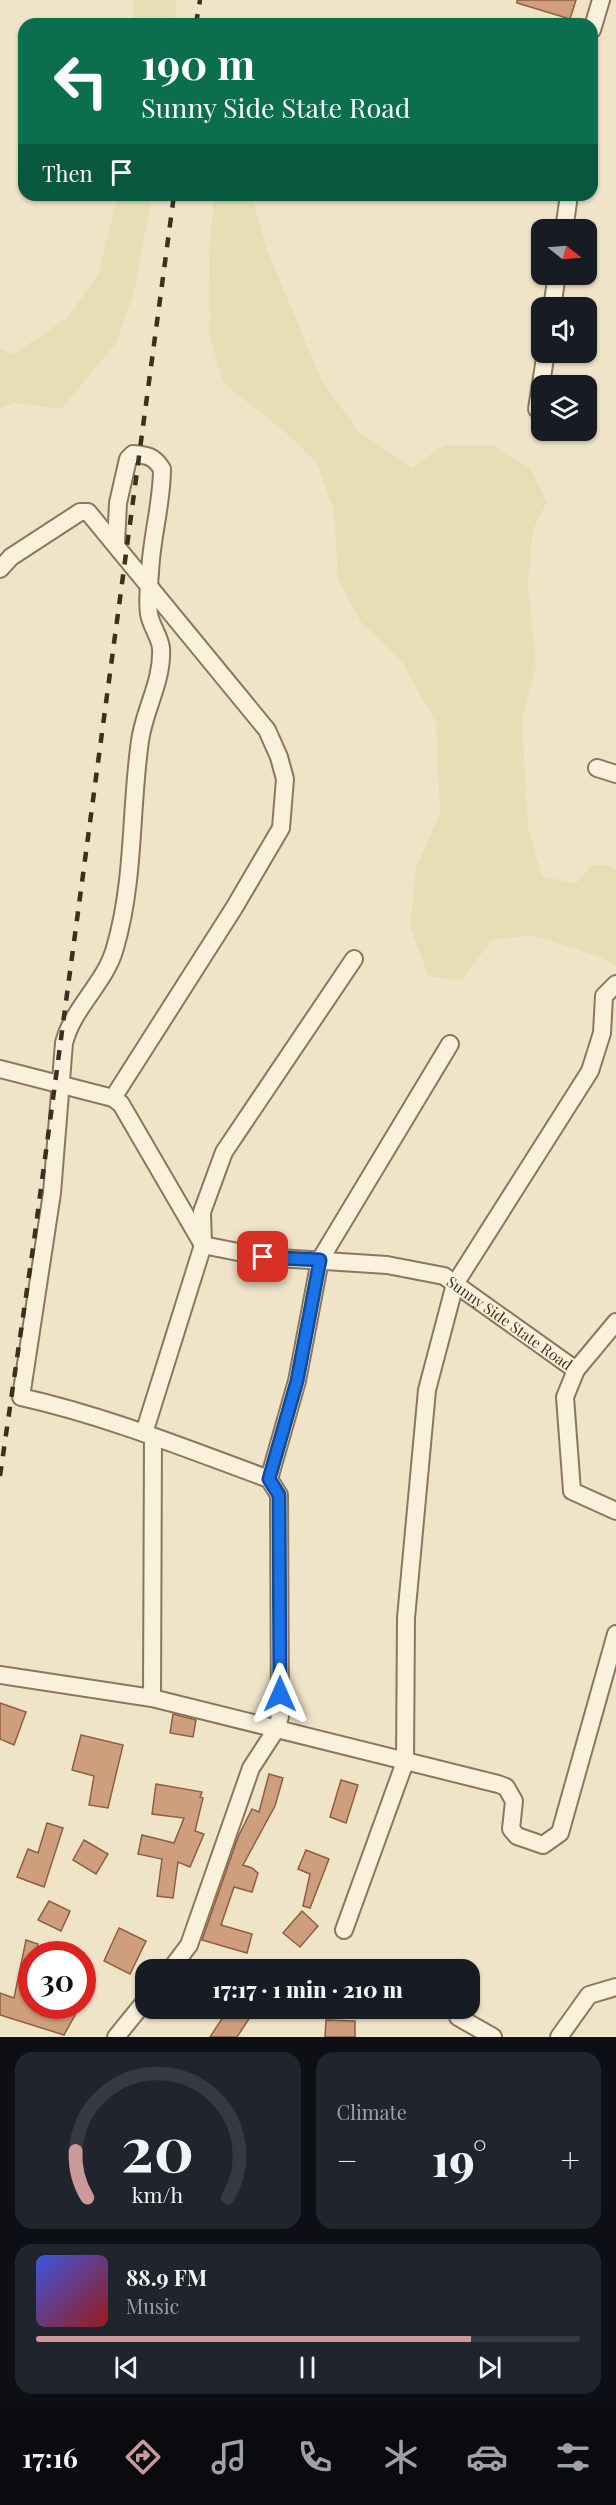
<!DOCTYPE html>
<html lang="en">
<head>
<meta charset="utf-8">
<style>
  :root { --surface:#171b24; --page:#20242c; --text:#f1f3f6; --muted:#9ea1a6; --line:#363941; --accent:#cc999b }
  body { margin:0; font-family:"Playfair Display",serif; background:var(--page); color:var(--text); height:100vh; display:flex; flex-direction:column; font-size:22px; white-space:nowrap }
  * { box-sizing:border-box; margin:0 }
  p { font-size:20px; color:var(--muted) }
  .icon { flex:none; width:33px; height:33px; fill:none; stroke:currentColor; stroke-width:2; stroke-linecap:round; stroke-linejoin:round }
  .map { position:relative; height:2037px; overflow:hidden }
  .details { display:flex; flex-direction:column; gap:15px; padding:15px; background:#0d0f14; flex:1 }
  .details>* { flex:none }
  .hud { position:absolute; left:18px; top:18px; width:580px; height:183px; border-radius:18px; box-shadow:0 2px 4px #0004; background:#0b6e4f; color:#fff; overflow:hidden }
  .needle { width:39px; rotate:107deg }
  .buttons { position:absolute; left:531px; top:219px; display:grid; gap:12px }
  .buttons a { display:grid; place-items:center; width:66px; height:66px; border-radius:12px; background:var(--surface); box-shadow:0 2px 4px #0004; font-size:30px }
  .speed { position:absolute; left:18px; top:1941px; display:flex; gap:12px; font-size:30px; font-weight:700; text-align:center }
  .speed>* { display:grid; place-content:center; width:78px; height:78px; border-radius:50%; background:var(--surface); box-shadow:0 2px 4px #0004; line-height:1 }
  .speed .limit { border:9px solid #d22; background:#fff; color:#111 }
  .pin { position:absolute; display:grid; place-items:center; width:51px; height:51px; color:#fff; margin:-26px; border-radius:12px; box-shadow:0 3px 9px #0006 }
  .me { position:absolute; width:66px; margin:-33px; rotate:0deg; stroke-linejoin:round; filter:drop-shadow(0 0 4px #0008) }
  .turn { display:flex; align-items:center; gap:21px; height:126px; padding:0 24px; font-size:27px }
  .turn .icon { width:78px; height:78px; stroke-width:2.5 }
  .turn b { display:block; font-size:42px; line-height:51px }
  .then { display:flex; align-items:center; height:57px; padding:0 24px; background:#0003; gap:12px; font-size:22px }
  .big { font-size:45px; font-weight:800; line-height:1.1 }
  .details .widget { flex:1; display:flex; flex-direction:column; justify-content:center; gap:9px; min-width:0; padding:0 21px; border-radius:18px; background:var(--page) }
  .details .dial { align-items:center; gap:0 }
  .dial svg { height:156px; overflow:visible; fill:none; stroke:var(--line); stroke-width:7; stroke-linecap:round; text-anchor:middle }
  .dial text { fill:var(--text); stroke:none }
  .song { display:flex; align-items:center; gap:18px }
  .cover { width:72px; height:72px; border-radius:9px; background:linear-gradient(135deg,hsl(230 70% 55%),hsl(0 70% 35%)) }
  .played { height:6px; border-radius:3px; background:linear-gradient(90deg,var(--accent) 80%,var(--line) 80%) }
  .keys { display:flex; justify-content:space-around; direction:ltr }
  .heat { display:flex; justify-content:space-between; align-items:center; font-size:33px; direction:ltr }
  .details .tiles { flex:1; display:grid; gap:15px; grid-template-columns:1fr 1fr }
  .widget:last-child { grid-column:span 2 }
  .trip { position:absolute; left:135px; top:1959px; width:345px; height:60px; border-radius:18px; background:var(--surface); box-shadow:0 2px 4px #0004; font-weight:800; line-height:60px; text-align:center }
  .tabs { display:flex; height:96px; justify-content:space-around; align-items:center; background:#090b0e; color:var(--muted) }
  .tabs .icon { width:42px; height:42px }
  .tabs .current { color:var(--accent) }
  .tabs b { font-size:27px; color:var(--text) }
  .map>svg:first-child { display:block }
  .farmland { fill:#e6deb5 }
  .building { fill:#cf9f7d; stroke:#8d5f41; stroke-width:1.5 }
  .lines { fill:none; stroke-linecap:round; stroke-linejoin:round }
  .minor-casing { stroke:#8d765c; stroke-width:20 }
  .minor { stroke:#faf1dc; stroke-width:16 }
  .rail { stroke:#3d2e20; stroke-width:4.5; stroke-dasharray:10 10; stroke-linecap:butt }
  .route-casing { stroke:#114b97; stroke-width:15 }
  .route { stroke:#1a73e8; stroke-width:10 }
  .labels { text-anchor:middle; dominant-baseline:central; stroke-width:6; stroke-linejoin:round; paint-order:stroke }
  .street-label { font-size:15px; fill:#3d2e20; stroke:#f7eed8 }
</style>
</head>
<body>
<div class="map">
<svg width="616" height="2037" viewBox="0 0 616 2037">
  <rect width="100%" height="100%" fill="#f0e4c8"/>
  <path class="farmland" d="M134,0H177L174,24H133Z
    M118,195H152L134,293L115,345L61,409L15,403L0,408V349L14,354L67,318L98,275Z
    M214,195H251L268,252L322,381L358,431L412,468L444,445H492L530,468L547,502L533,530L528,585L536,666L522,721L528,827L542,877L576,883L592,865L611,866L616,870V966L598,956L531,935L491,940L462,981L428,976L410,926L416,868L440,814L436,723L402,662L360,621L338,579L334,511L317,463L285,432L223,383L210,336L209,259Z"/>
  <path class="building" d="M517,0H576L570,19L517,3Z
    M0,1703L26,1712L14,1745L0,1739Z
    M173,1714L196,1720L193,1737L170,1733Z
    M81,1735L123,1745L108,1808L89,1805L94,1776L72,1770Z
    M269,1774L283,1778L275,1806L243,1865L252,1868L258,1873L252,1892L234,1887L221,1925L252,1934L247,1953L202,1940L238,1837L252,1809L259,1812Z
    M341,1780L358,1785L346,1823L330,1817Z
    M156,1784L202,1792L200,1797L203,1798L195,1831L204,1834L190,1867L178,1862L173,1898L157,1896L162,1859L138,1854L142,1835L174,1843L184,1818L152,1814Z
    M47,1823L63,1828L44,1887L17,1877L28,1849L38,1853Z
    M84,1840L108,1854L96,1874L73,1860Z
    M306,1850L329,1859L310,1908L303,1906L310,1874L298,1869Z
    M49,1901L70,1911L61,1931L38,1920Z
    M302,1911L318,1926L300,1947L283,1933Z
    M119,1928L146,1941L130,1974L104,1961Z
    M26,1940L38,1944L35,1954H32V2006H80L64,2035L0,2015V1993L14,1998Z
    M229,2008H256L237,2037H210Z
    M326,2020L355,2021V2037H325Z"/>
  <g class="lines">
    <defs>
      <g id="minor">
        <path d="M592,30L601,0"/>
        <path d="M564,230L569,195"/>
        <path d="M552,308L557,274"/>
        <path d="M537,409L546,352"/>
        <path d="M116,543L118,503L128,459L133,454C147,455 154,456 162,469C162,504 151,539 150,573C149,586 147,601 149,614C151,626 160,637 161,648C163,681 144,710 140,741C130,811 135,879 115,948C105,984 73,1007 64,1043L52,1193L21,1397C106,1416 187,1449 269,1479L279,1495L280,1716L277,1728L251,1768L189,1945L170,1970"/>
        <path d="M0,569L11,557L80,512H88L267,730L279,757L285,779L281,828L234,908L113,1098"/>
        <path d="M597,768L616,774"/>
        <path id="s1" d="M0,1069L113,1098L121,1104L203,1245L263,1257L387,1265L444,1276L576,1370L565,1397L572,1491L616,1511"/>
        <path d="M576,1370L616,1322"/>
        <path d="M144,1433L203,1245L202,1212L224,1152L354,959"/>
        <path d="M269,1479L297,1381L320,1260L450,1044"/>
        <path d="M0,1675L152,1698L498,1784L506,1787L514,1801L511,1829L517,1836L543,1845L560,1833L616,1634"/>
        <path d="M152,1698L153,1437"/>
        <path d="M344,1930L405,1762L406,1618L427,1390L455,1284L590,1071L602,1033L604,996L616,984"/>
        <path d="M458,2017L493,2037"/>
        <path d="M116,2037L146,2000"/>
        <path d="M559,2037L589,1995L616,1987"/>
      </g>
    </defs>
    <use href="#minor" class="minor-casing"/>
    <use href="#minor" class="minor"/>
    <path class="rail" d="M196,24L200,0
      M0,1476L33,1248L174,195"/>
  </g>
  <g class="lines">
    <defs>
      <path id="route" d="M263,1257L320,1260L297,1381L269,1479L279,1495L280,1694"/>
    </defs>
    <use href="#route" class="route-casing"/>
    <use href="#route" class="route"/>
  </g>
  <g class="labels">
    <g class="street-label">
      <text stroke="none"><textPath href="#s1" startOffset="614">Sunny Side State Road</textPath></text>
    </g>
  </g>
</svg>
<div class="buttons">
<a><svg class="needle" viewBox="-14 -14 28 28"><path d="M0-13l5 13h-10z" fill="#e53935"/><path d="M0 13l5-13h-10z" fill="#9ea1a6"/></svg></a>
<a><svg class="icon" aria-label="sound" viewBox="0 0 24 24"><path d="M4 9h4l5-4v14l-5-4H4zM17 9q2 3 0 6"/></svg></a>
<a><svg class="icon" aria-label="layers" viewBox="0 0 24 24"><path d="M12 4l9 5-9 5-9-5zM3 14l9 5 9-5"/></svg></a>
</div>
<div class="speed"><div class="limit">30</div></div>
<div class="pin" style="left:263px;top:1257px;background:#d93025"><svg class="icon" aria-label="arrive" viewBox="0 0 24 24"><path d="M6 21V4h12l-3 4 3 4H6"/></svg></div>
<svg class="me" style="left:280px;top:1694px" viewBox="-20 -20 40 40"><path d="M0-17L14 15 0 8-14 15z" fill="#1a73e8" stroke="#fff" stroke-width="4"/></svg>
<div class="trip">17:17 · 1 min · 210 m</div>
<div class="hud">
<div class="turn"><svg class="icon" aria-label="left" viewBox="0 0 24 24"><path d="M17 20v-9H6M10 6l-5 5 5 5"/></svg><div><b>190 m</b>Sunny Side State Road</div></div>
<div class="then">Then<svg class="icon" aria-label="arrive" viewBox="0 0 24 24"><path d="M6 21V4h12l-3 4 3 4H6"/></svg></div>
</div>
</div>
<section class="details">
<div class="tiles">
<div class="widget dial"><svg viewBox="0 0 100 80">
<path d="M14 69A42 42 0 1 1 86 69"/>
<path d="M14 69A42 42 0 0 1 8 45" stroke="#cc999b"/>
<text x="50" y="56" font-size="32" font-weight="700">20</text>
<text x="50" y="72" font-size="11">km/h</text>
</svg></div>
<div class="widget"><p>Climate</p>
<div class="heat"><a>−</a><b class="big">19°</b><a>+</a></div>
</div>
<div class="widget">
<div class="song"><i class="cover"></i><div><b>88.9 FM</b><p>Music</p></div></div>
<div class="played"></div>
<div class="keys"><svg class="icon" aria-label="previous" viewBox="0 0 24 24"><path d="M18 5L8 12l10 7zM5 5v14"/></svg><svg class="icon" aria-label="pause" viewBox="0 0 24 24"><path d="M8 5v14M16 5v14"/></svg><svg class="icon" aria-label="next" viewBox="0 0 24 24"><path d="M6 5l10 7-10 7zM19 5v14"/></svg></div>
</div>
</div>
</section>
<nav class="tabs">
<b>17:16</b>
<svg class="icon current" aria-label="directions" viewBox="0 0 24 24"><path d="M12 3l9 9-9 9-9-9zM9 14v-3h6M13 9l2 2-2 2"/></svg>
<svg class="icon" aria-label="music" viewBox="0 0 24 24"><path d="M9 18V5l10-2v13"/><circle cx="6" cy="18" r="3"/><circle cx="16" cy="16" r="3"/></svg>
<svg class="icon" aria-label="phone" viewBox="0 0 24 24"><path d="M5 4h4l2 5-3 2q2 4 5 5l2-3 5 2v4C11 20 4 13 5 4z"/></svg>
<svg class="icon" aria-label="climate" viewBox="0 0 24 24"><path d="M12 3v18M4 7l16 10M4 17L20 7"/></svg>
<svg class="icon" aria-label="car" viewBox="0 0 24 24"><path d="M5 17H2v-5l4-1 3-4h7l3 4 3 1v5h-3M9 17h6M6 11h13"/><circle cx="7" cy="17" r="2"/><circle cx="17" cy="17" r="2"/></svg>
<svg class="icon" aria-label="filters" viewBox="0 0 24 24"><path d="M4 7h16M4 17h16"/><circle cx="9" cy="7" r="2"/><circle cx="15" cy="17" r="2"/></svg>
</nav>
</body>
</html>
